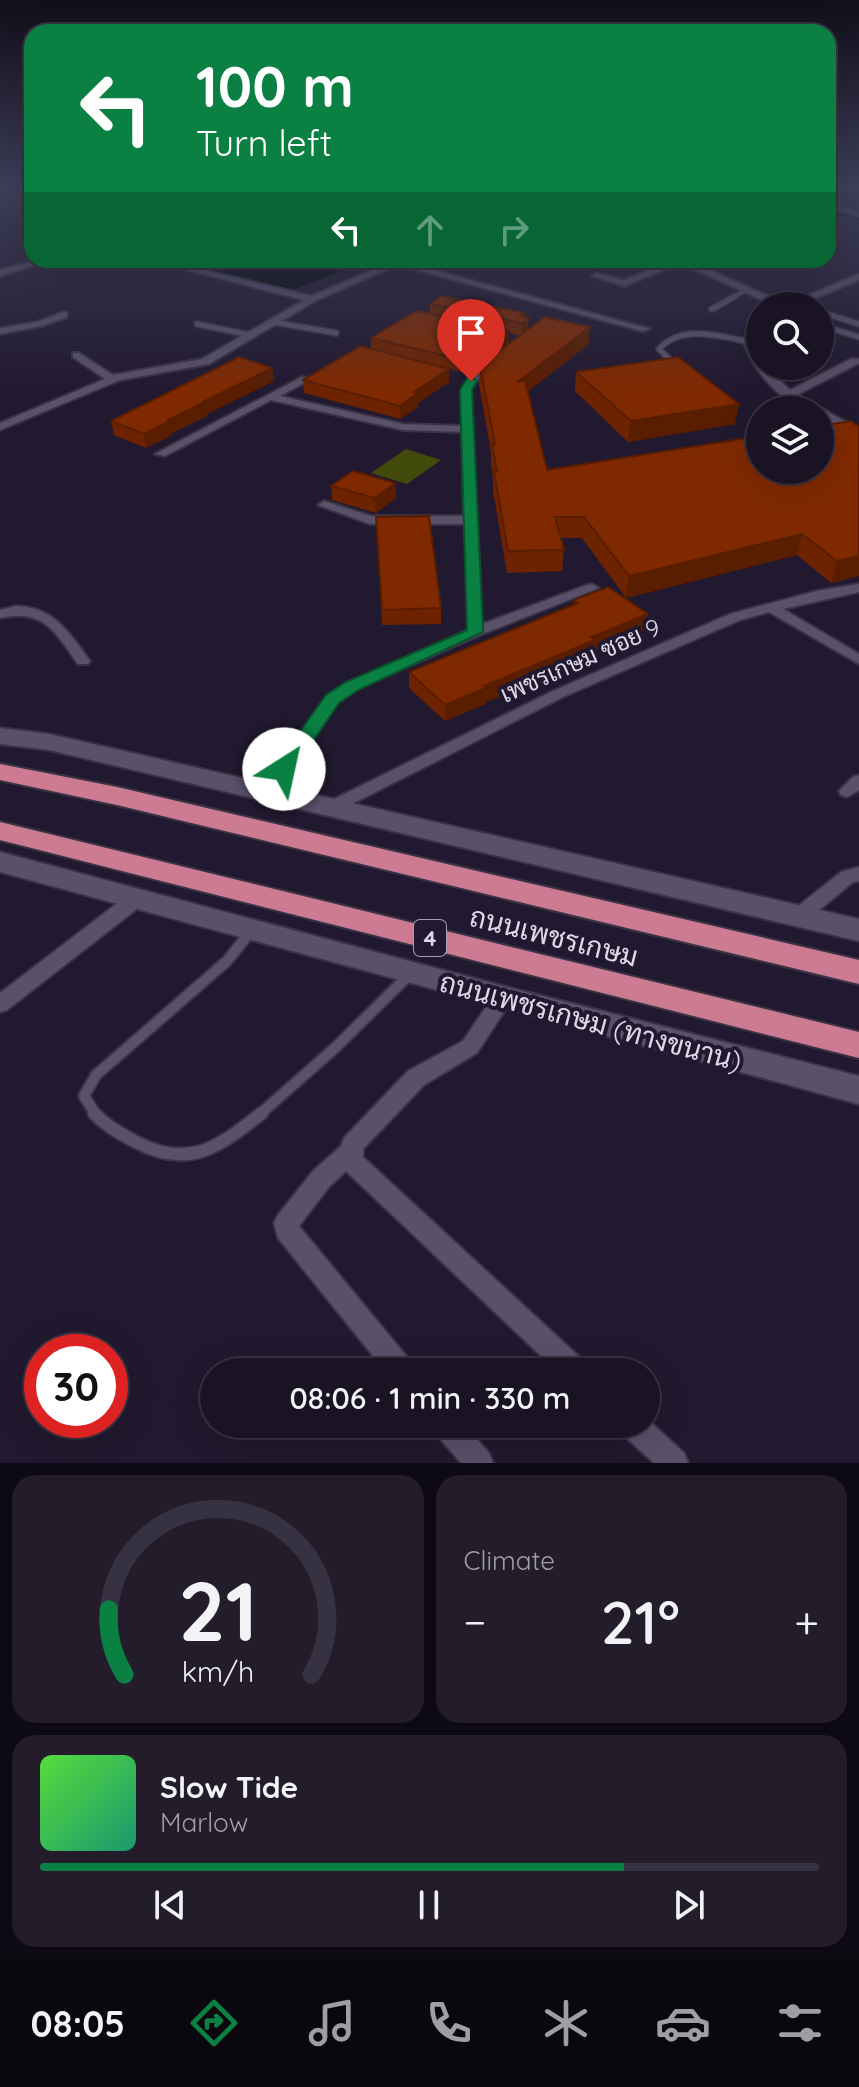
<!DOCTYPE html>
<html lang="en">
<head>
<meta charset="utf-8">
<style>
  :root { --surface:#191323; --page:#221c2b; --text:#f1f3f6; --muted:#9f9ea6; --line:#373241; --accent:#0b8043 }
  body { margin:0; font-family:Quicksand,Sarabun,sans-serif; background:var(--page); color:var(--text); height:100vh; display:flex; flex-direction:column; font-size:30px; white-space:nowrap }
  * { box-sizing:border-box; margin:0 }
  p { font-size:26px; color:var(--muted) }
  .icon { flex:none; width:44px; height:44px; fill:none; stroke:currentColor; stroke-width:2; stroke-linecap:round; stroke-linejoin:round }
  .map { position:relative; height:1463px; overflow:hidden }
  .drawer { display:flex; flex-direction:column; gap:12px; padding:12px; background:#0e0a13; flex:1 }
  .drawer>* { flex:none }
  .top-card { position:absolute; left:24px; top:24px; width:812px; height:244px; border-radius:24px; box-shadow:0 8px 32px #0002,0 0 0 2px var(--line); background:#0b8043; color:#fff; overflow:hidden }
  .fabs { position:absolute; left:746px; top:292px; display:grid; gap:16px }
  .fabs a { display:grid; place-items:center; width:88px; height:88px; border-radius:50%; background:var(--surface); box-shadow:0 8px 32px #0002,0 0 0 2px var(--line); font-size:40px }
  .speed { position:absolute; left:24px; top:1334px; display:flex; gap:16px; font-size:40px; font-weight:700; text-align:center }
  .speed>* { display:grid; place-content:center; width:104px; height:104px; border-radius:50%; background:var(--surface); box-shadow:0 8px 32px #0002,0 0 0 2px var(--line); line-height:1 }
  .speed .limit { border:12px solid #d22; background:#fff; color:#111 }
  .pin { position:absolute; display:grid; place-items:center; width:68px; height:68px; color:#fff; margin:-82px -34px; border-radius:50% 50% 50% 0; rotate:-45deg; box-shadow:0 0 8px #0007 }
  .pin .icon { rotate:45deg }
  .me { position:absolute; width:88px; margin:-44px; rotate:35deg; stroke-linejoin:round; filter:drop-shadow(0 0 6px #0008) }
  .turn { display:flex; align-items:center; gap:28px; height:168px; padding:0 40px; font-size:36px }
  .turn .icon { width:104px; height:104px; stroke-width:2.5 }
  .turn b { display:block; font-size:56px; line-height:68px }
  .lanes { display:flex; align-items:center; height:76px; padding:0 40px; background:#0003; justify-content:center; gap:40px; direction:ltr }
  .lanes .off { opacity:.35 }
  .big { font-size:60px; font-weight:600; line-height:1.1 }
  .drawer .widget { flex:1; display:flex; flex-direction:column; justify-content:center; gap:12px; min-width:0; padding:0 28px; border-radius:24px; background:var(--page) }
  .drawer .dial { align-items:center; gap:0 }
  .dial svg { height:208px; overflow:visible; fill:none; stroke:var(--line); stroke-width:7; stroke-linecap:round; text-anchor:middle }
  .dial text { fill:var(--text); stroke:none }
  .song { display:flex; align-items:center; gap:24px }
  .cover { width:96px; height:96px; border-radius:12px; background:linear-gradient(135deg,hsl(110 70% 55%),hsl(160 70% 35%)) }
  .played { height:8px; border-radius:4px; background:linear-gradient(90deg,var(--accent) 75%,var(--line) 75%) }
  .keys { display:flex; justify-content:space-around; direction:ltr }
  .heat { display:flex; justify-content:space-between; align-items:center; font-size:44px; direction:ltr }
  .drawer .tiles { flex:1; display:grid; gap:12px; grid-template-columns:1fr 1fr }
  .widget:last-child { grid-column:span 2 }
  .trip { position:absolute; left:200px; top:1358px; width:460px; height:80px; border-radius:40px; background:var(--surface); box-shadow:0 8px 32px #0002,0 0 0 2px var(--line); font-weight:600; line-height:80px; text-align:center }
  .menu { display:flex; height:128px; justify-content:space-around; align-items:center; background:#0a080e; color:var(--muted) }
  .menu .icon { width:56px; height:56px }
  .menu .active { color:var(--accent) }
  .menu b { font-size:36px; color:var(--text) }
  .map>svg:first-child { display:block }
  .green { fill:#434b0b }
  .water { fill:#00080a }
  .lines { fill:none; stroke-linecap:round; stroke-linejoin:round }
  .canal { fill:#00080a; fill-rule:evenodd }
  .lane-far3-casing { stroke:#393344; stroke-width:6 }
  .lane-far2-casing { stroke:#393344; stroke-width:8 }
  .lane-far1-casing { stroke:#393344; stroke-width:14 }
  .lane-casing { stroke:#393344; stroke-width:16 }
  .street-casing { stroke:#393344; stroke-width:4 }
  .secondary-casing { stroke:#393344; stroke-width:4 }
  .highway-casing { stroke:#393344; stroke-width:4 }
  .lane-far3 { stroke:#59506a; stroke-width:4 }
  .lane-far2 { stroke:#59506a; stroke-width:5 }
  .lane-far1 { stroke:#59506a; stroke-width:10 }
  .lane { stroke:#59506a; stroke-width:12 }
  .street { fill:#59506a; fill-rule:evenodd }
  .secondary { fill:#59506a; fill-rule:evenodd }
  .highway { fill:#cd7b93; fill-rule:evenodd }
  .wall { fill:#6d2300; fill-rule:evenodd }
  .shaded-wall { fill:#591d00 }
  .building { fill:#7f2900; stroke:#591d00; stroke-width:2 }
  .route { fill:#0b8043; stroke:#07532c; stroke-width:2 }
  .labels { text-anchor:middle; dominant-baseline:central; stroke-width:8; stroke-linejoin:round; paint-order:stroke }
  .shield { fill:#21192f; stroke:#a59fb1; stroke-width:2 }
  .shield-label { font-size:22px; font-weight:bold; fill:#ded9e9 }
  .street-label { font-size:24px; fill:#ded9e9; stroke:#21192f }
  .near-street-label { font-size:28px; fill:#ded9e9; stroke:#21192f }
</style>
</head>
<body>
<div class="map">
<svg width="859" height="1463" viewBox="0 0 859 1463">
  <rect width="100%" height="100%" fill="#21192f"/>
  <path class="green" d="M406,449L441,460L407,484L371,473Z"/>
  <path class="water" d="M166,260H370L293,290Z"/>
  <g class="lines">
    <path class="canal" d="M828,207L859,215V221L828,213Z"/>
    <defs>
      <path id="lane-far3" d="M730,299L748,289"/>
      <path id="lane-far2" d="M712,309L734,297
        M820,312L859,324
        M273,322L336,333
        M197,324L250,335
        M820,325L859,337
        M674,364L659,349C681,324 721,336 749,342"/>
      <path id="lane-far1" d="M96,1115L84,1096L96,1075L227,961L251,931
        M259,1115L336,1047L410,974"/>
      <path id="lane" d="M94,1113C106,1126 121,1134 136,1142C189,1170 219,1147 262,1113"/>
      <path id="street" d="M828,203L859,212V216L828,207Z
        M38,260H52L0,276V270Z
        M148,260H162L311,296L396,260H407L405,262L650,329L642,331L398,265L315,301L209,364L120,380L0,430V423L105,379L73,357V353H79L113,375L202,359L304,300Z
        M664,260C676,260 686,264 698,265C708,267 720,260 731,260L708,269L786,304L859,274V280L797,306H775L698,271L676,265L625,286L592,276L596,273L624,280L667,262Z
        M64,312L67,313V317L42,326L0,334V328L37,322Z
        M760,324V334L754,342L760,366H765L790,390L851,359H859V363L797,395L859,429V437L820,416V410C785,410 754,373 744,342Z
        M492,360L501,362L475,383L471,390L482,624L587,585L592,584L599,588L480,635L357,689L338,702L274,796H262L260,792L262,788L328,696L347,683L468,630L465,524H370L318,505L324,501L371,516H464L462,432L403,430L271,400L165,456L155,454L302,377L306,378V382L280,396L403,424L462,426C461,384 459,385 492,360Z
        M859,584V592L783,609L859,654V664L769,612L740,620L563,697L338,811H326L323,807L326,803L553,691L730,614L817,591Z
        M16,606C53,607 68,631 88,658L90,661L88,664H78C55,632 44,608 0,618V610Z
        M859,775V790L847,797L841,795L839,791L853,777Z
        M859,867V881L853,882L806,921L799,923L792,921L790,916L792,911L841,872Z
        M135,893L142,895L144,900L142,905L7,1010L0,1012V993L128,895Z
        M503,990L510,992L513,998L477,1053L424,1085L363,1149V1157L586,1363L590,1372H558L346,1171L329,1187L299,1226L412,1363L416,1372H386L278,1238L274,1223L278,1215L313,1171L341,1146L344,1138L408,1071L463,1041L496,992Z
        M646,1418L684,1453L688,1463H654L622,1434L618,1424H646Z
        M432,1424H464L489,1453L493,1463H461L436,1434Z"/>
      <path id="secondary" d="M0,728L49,734L859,919V941L49,750L0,744Z
        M0,852L503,986L859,1076V1104L0,872Z"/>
      <path id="highway" d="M0,764L117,787L859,960V984L117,805L0,780Z
        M0,822L859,1032V1058L0,840Z"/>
    </defs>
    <use href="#lane-far3" class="lane-far3-casing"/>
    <use href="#lane-far2" class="lane-far2-casing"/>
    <use href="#lane-far1" class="lane-far1-casing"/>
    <use href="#lane" class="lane-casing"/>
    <use href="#street" class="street-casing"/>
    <use href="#secondary" class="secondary-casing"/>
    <use href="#highway" class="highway-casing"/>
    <use href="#lane-far3" class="lane-far3"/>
    <use href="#lane-far2" class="lane-far2"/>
    <use href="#lane-far1" class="lane-far1"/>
    <use href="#lane" class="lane"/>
    <use href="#street" class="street"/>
    <use href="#secondary" class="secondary"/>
    <use href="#highway" class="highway"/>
  </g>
  <path class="wall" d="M430,304L525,317L528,330L589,344L528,391L547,470L760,436L859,576L831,583L797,555L626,598L582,538H561L564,550L562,571L507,573L493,491V478L491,465V452L479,384L480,366L476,368L475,365L464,373L449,369V382L418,403V407L400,419L304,393L303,380L371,349V338L430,314ZM509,333L520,336L509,344Z
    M272,368L274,381L207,414V416L172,433V435L146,448L114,435L111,421Z
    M576,372L735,424L628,442L575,391Z
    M395,483L396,498L376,513L332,500L331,486Z
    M376,517L441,608V624L382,625Z
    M574,600L648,614L645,630L594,651V656L486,702V704L445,721L409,688V672L574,605Z"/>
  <path class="shaded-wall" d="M525,313L524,322L529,318L528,331L521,336L522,323L520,316Z
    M590,327L589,344L517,400V382Z
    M509,332V344L476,368V355Z
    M475,352V365L464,373V360Z
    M272,368L274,381L207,414V416L172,433V435L146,448L144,434L203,402Z
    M449,369V382L418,403V407L400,419V406L414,392Z
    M739,404L735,424L628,442L631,421Z
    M395,483L396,498L376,513L375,498Z
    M802,534L797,555L626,598L629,576Z
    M859,556V576L831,583L837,561Z
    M648,614L645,630L594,651V656L486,702V704L445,721V705L591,637Z"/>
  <path class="building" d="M442,296L525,313L520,316L529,318L522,323L430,304Z
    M416,311L509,332L476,355L475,352L464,360L371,338Z
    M545,317L590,327L517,382L525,380L547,470L760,436V470H820V426L851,421L859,427V556L837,561L802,534L629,576L584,517H555L564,550L508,551L494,471H497L492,445H495L480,365Z
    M361,346L449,369L414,392L418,393L400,406L303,380Z
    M239,357L272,368L203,402H205L168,420L170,421L144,434L111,421Z
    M678,357L739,404L631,421L576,372Z
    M353,471L395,483L375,498L331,486Z
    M429,516L441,608L382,610L376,517Z
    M608,587L648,614L591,637L595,640L484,686L486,688L445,705L409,672L578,603L574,600Z"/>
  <linearGradient id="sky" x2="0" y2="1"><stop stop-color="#120e1a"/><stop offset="0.48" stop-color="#3d3e58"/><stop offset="1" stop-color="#3d3e58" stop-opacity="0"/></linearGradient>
  <rect width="859" height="391" fill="url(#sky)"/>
  <path class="route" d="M471,377L477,381L472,390L483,632L358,690L339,703L291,773H277L275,769L277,764L326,695L346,682L467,630L460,390L467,378Z"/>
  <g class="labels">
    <rect class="shield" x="414" y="920" width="32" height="36" rx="6"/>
    <g class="shield-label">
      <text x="430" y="938">4</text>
    </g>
    <g class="street-label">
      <text transform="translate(580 660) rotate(-24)">เพชรเกษม ซอย 9</text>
    </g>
    <g class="near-street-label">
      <text transform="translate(554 936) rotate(14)">ถนนเพชรเกษม</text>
      <text transform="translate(591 1021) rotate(15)">ถนนเพชรเกษม (ทางขนาน)</text>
    </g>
  </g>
</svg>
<div class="fabs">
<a><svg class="icon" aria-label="search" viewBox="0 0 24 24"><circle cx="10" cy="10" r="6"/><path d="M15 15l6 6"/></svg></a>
<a><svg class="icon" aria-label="layers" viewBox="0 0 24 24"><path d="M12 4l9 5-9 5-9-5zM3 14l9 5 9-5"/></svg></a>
</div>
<div class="speed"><div class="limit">30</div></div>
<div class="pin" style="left:471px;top:381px;background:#d93025"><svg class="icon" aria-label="arrive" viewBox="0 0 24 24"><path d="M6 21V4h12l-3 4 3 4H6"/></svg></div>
<svg class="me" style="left:284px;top:769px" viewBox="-20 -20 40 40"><circle r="19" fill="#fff"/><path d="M0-13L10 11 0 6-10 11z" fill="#0b8043"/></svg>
<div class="trip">08:06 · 1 min · 330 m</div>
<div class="top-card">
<div class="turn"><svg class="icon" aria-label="left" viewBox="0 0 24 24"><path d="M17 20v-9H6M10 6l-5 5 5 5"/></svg><div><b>100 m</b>Turn left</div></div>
<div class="lanes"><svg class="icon" aria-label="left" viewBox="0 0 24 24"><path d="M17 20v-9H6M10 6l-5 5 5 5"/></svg><svg class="icon off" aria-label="ahead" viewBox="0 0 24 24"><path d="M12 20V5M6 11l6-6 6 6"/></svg><svg class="icon off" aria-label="right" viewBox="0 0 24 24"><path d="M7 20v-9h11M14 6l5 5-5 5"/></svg></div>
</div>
</div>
<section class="drawer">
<div class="tiles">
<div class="widget dial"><svg viewBox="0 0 100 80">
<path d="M14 69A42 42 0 1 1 86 69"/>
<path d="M14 69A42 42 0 0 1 8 44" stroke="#0b8043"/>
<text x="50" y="56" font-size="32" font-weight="700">21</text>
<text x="50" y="72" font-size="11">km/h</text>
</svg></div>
<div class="widget"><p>Climate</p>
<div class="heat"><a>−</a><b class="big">21°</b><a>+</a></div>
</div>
<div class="widget">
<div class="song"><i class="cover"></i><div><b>Slow Tide</b><p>Marlow</p></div></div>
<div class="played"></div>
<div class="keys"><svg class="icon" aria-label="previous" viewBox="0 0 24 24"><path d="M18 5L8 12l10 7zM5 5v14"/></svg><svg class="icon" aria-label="pause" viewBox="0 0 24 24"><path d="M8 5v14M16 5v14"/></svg><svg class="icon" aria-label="next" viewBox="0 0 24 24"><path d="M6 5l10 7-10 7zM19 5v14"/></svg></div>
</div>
</div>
</section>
<nav class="menu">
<b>08:05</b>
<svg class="icon active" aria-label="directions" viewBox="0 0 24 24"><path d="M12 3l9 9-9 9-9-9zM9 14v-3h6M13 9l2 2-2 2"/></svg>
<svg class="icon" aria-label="music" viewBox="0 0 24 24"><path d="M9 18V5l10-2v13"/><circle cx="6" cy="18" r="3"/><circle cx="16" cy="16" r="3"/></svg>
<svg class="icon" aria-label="phone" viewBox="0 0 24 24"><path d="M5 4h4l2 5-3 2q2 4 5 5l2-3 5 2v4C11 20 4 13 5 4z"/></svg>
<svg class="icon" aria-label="climate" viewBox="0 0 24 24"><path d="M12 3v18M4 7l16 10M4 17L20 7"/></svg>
<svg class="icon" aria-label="car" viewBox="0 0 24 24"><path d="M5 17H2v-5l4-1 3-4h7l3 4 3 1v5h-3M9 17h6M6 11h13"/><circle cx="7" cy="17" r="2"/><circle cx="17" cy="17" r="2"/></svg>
<svg class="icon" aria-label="filters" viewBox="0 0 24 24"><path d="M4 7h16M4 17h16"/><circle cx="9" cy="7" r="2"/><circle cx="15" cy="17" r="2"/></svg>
</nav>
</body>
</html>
